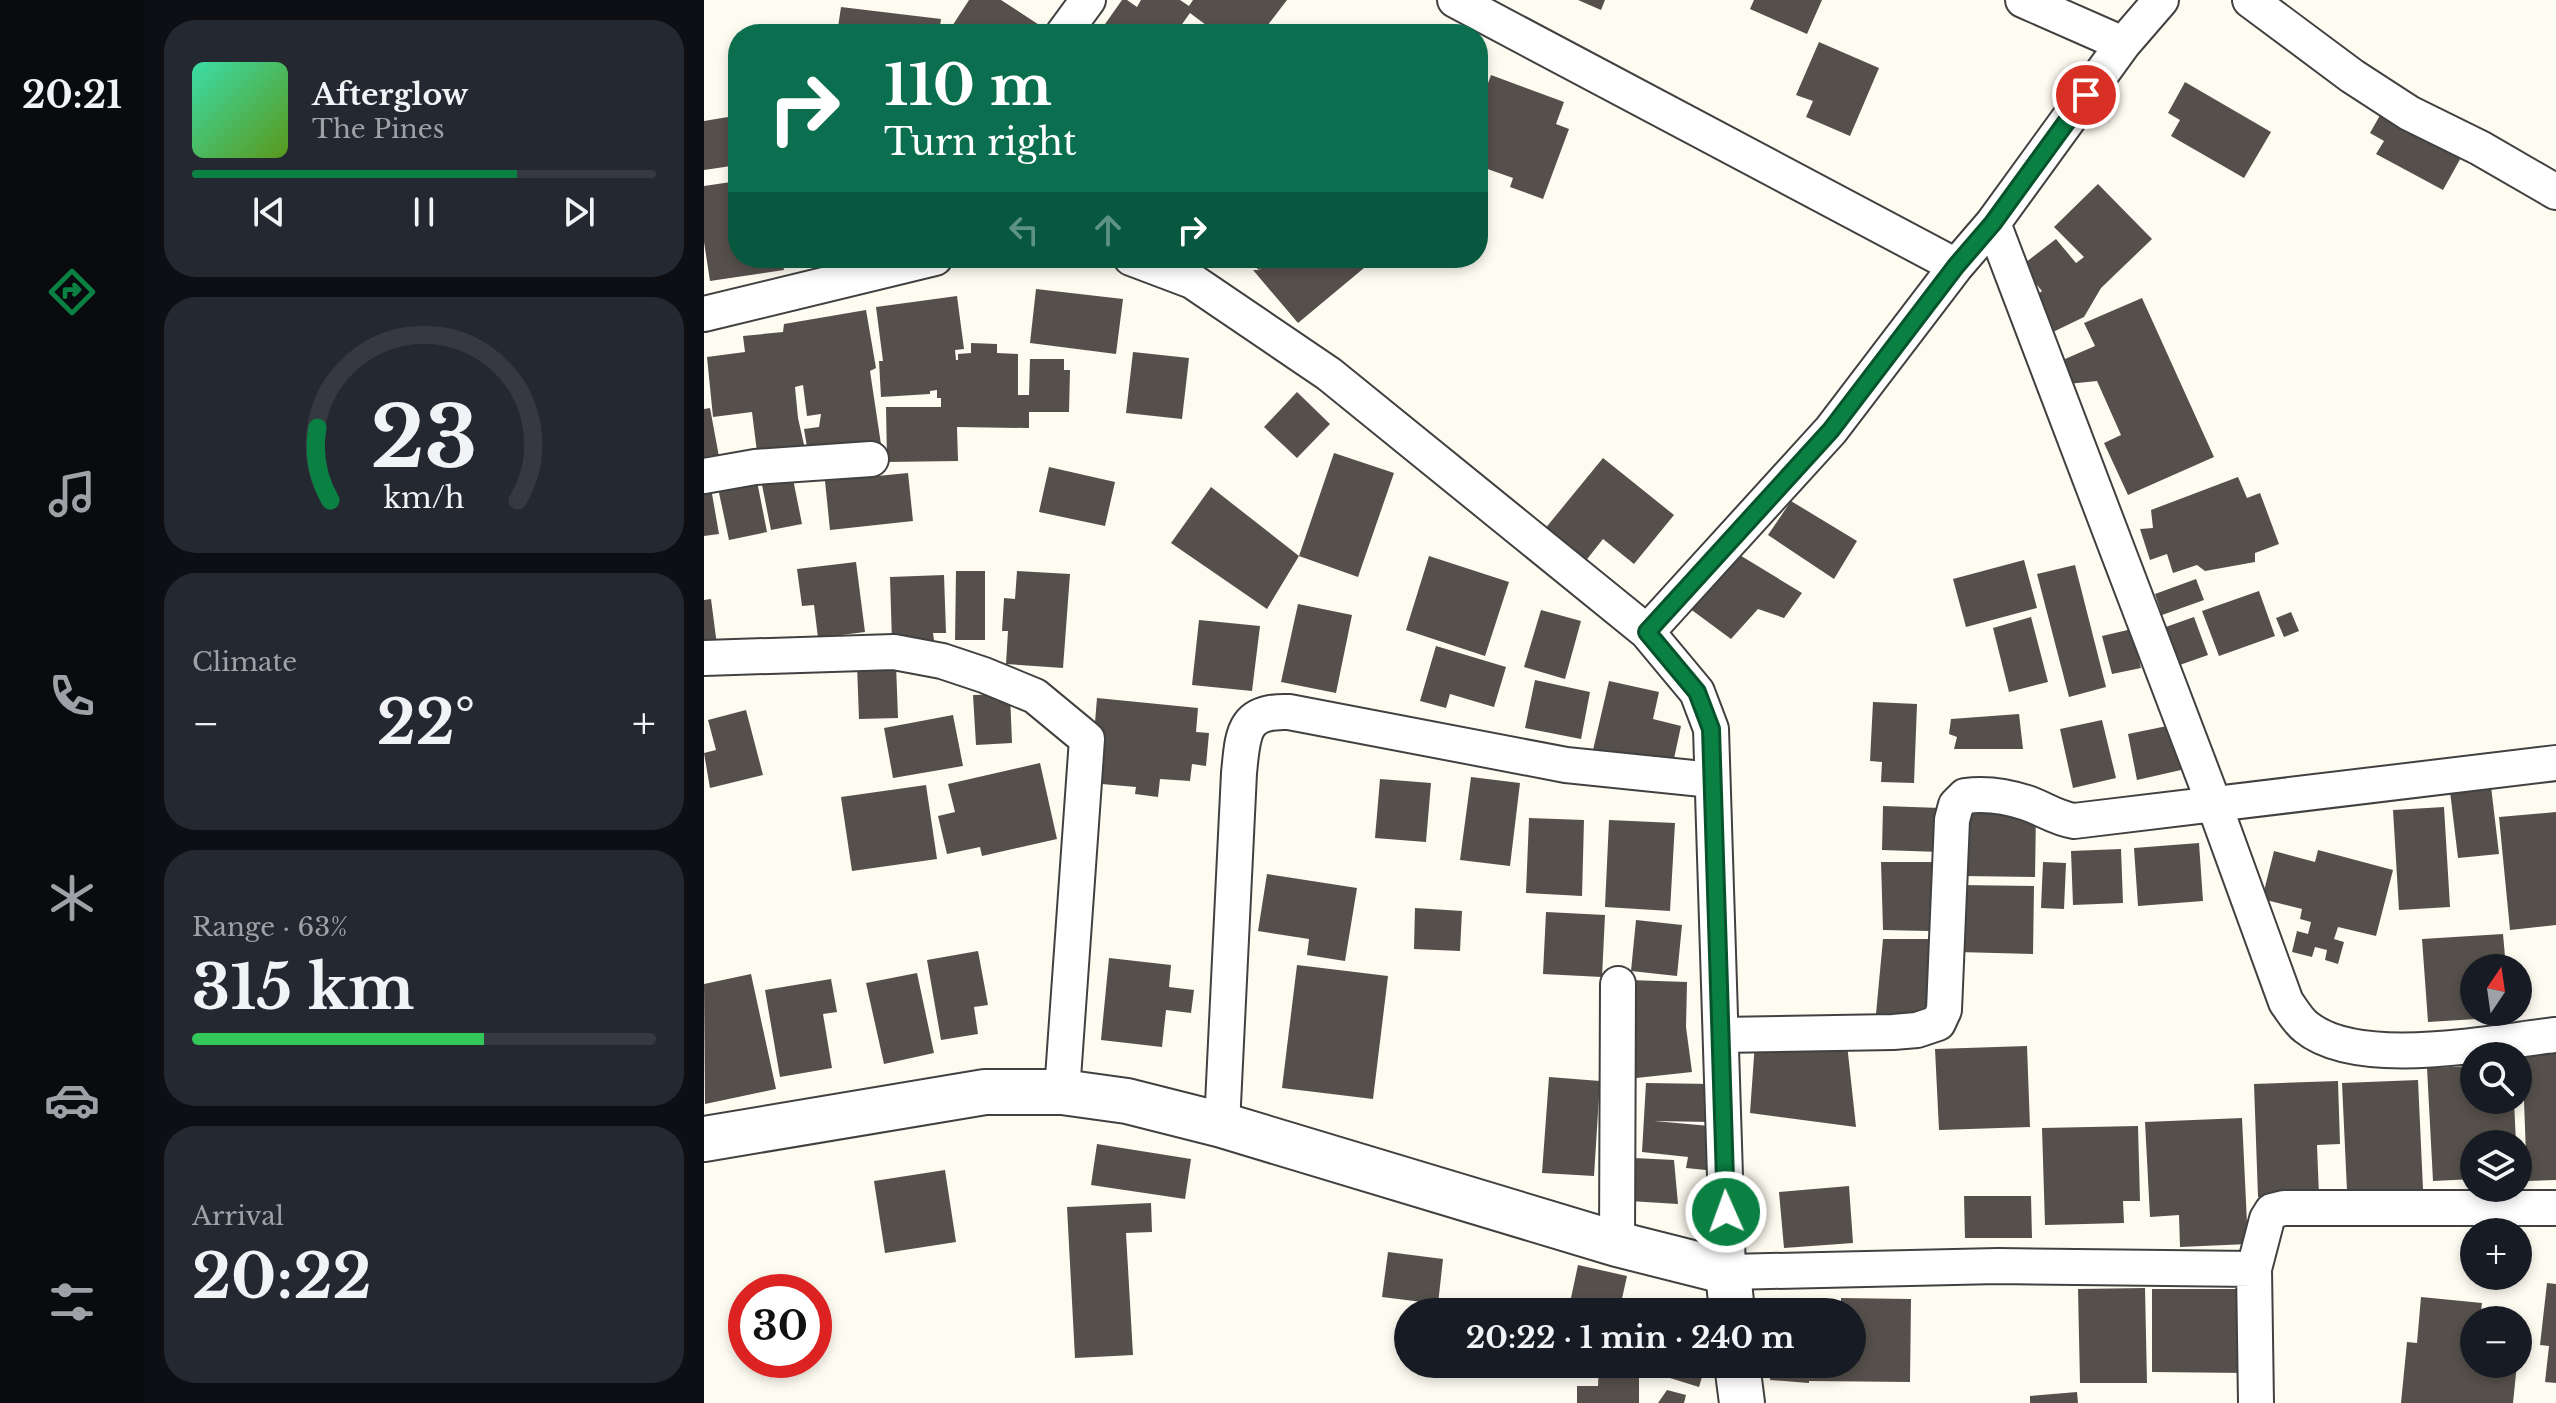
<!DOCTYPE html>
<html lang="en">
<head>
<meta charset="utf-8">
<style>
  :root { --surface:#171b24; --page:#242831; --text:#f1f3f6; --muted:#9ea1a6; --line:#363941; --accent:#0b8043 }
  body { margin:0; font-family:"Libre Baskerville",serif; background:var(--page); color:var(--text); height:100vh; display:flex; flex-direction:column; font-size:30px; white-space:nowrap }
  * { box-sizing:border-box; margin:0 }
  p { font-size:26px; color:var(--muted) }
  .icon { flex:none; width:44px; height:44px; fill:none; stroke:currentColor; stroke-width:2; stroke-linecap:round; stroke-linejoin:round }
  .map { position:relative; flex:1; overflow:hidden }
  .details { display:flex; flex-direction:column; gap:20px; padding:20px; background:#0d0f14; width:560px }
  .details>* { flex:none }
  .hud { position:absolute; left:24px; top:24px; width:760px; height:244px; border-radius:32px; box-shadow:0 4px 12px #0003; background:#0b6e4f; color:#fff; overflow:hidden }
  .needle { width:52px; rotate:13deg }
  .tools { position:absolute; left:1756px; top:954px; display:grid; gap:16px }
  .tools a { display:grid; place-items:center; width:72px; height:72px; border-radius:50%; background:var(--surface); box-shadow:0 4px 12px #0003; font-size:40px }
  .speed { position:absolute; left:24px; top:1274px; display:flex; gap:16px; font-size:40px; font-weight:700; text-align:center }
  .speed>* { display:grid; place-content:center; width:104px; height:104px; border-radius:50%; background:var(--surface); box-shadow:0 4px 12px #0003; line-height:1 }
  .speed .limit { border:12px solid #d22; background:#fff; color:#111 }
  .pin { position:absolute; display:grid; place-items:center; width:68px; height:68px; color:#fff; margin:-34px; border:4px solid #fff; border-radius:50%; box-shadow:0 2px 8px #0007 }
  .me { position:absolute; width:88px; margin:-44px; rotate:358deg; stroke-linejoin:round; filter:drop-shadow(0 0 6px #0008) }
  .turn { display:flex; align-items:center; gap:28px; height:168px; padding:0 24px; font-size:36px }
  .turn .icon { width:104px; height:104px; stroke-width:2.5 }
  .turn b { display:block; font-size:56px; line-height:68px }
  .lanes { display:flex; align-items:center; height:76px; padding:0 24px; background:#0003; justify-content:center; gap:40px; direction:ltr }
  .lanes .off { opacity:.35 }
  .big { font-size:60px; font-weight:800; line-height:1.1 }
  .details .widget { flex:1; display:flex; flex-direction:column; justify-content:center; gap:12px; min-width:0; padding:0 28px; border-radius:32px; background:var(--page) }
  .details .dial { align-items:center; gap:0 }
  .dial svg { height:208px; overflow:visible; fill:none; stroke:var(--line); stroke-width:7; stroke-linecap:round; text-anchor:middle }
  .dial text { fill:var(--text); stroke:none }
  .song { display:flex; align-items:center; gap:24px }
  .cover { width:96px; height:96px; border-radius:12px; background:linear-gradient(135deg,hsl(160 70% 55%),hsl(90 70% 35%)) }
  .played { height:8px; border-radius:4px; background:linear-gradient(90deg,var(--accent) 70%,var(--line) 70%) }
  .keys { display:flex; justify-content:space-around; direction:ltr }
  .heat { display:flex; justify-content:space-between; align-items:center; font-size:44px; direction:ltr }
  .charge { height:12px; border-radius:6px; background:linear-gradient(90deg,#34c759 63%,var(--line) 0) }
  .trip { position:absolute; left:690px; top:1298px; width:472px; height:80px; border-radius:40px; background:var(--surface); box-shadow:0 4px 12px #0003; font-weight:800; line-height:80px; text-align:center }
  main { display:flex; flex:1; min-height:0 }
  .menu { display:flex; flex-direction:column; width:144px; justify-content:space-around; align-items:center; background:#090b0e; color:var(--muted) }
  .menu .icon { width:56px; height:56px }
  .menu .selected { color:var(--accent) }
  .menu b { font-size:36px; color:var(--text) }
  .map>svg:first-child { display:block }
  .building { fill:#56504c }
  .lines { fill:none; stroke-linecap:round; stroke-linejoin:round }
  .minor-casing { stroke:#414141; stroke-width:38 }
  .tertiary-casing { stroke:#414141; stroke-width:48 }
  .minor { stroke:#fff; stroke-width:34 }
  .tertiary { stroke:#fff; stroke-width:44 }
  .route-casing { stroke:#07532c; stroke-width:20 }
  .route { stroke:#0b8043; stroke-width:14 }
</style>
</head>
<body>
<main>
<nav class="menu">
<b>20:21</b>
<svg class="icon selected" aria-label="directions" viewBox="0 0 24 24"><path d="M12 3l9 9-9 9-9-9zM9 14v-3h6M13 9l2 2-2 2"/></svg>
<svg class="icon" aria-label="music" viewBox="0 0 24 24"><path d="M9 18V5l10-2v13"/><circle cx="6" cy="18" r="3"/><circle cx="16" cy="16" r="3"/></svg>
<svg class="icon" aria-label="phone" viewBox="0 0 24 24"><path d="M5 4h4l2 5-3 2q2 4 5 5l2-3 5 2v4C11 20 4 13 5 4z"/></svg>
<svg class="icon" aria-label="climate" viewBox="0 0 24 24"><path d="M12 3v18M4 7l16 10M4 17L20 7"/></svg>
<svg class="icon" aria-label="car" viewBox="0 0 24 24"><path d="M5 17H2v-5l4-1 3-4h7l3 4 3 1v5h-3M9 17h6M6 11h13"/><circle cx="7" cy="17" r="2"/><circle cx="17" cy="17" r="2"/></svg>
<svg class="icon" aria-label="filters" viewBox="0 0 24 24"><path d="M4 7h16M4 17h16"/><circle cx="9" cy="7" r="2"/><circle cx="15" cy="17" r="2"/></svg>
</nav>
<section class="details">
<div class="widget">
<div class="song"><i class="cover"></i><div><b>Afterglow</b><p>The Pines</p></div></div>
<div class="played"></div>
<div class="keys"><svg class="icon" aria-label="previous" viewBox="0 0 24 24"><path d="M18 5L8 12l10 7zM5 5v14"/></svg><svg class="icon" aria-label="pause" viewBox="0 0 24 24"><path d="M8 5v14M16 5v14"/></svg><svg class="icon" aria-label="next" viewBox="0 0 24 24"><path d="M6 5l10 7-10 7zM19 5v14"/></svg></div>
</div>
<div class="widget dial"><svg viewBox="0 0 100 80">
<path d="M14 69A42 42 0 1 1 86 69"/>
<path d="M14 69A42 42 0 0 1 9 41" stroke="#0b8043"/>
<text x="50" y="56" font-size="32" font-weight="700">23</text>
<text x="50" y="72" font-size="11">km/h</text>
</svg></div>
<div class="widget"><p>Climate</p>
<div class="heat"><a>−</a><b class="big">22°</b><a>+</a></div>
</div>
<div class="widget"><p>Range · 63%</p><b class="big">315 km</b><div class="charge"></div></div>
<div class="widget"><p>Arrival</p><b class="big">20:22</b></div>
</section>
<div class="map">
<svg width="1852" height="1403" viewBox="0 0 1852 1403">
  <rect width="100%" height="100%" fill="#fefbf1"/>
  <path class="building" d="M265,0H297L349,34H243Z
    M418,0H423L433,7L437,0H476L485,6L489,0H583L557,34H514L486,13L471,34H394Z
    M874,0H901L897,10Z
    M1050,0H1118L1103,34L1046,9Z
    M137,7L237,19L235,34H133Z
    M1115,42L1175,68L1146,136L1102,117L1109,101L1092,95Z
    M787,75L860,102L852,124L865,129L839,199L806,187L809,178L775,166L782,149L774,146V111Z
    M1481,82L1567,132L1540,178L1467,136L1476,120L1464,113Z
    M1679,110L1759,154L1739,190L1672,154L1680,141L1666,133Z
    M30,116L34,138V165L0,170V121Z
    M34,181V258H78L80,270L6,281L0,242V186Z
    M1394,184L1448,239L1397,288L1380,317L1349,332L1324,302L1338,291L1317,266L1352,239L1372,263L1380,257L1350,227Z
    M540,258H565L555,270L568,258H672L594,323L549,270H555Z
    M332,289L419,299L412,354L326,343Z
    M253,296L260,349L251,350L252,360H254V354L267,353V343L293,344V353L314,354V395H325L326,359H360V370H366L365,412H325V428H322L253,427L254,461L183,462L182,407H237V398H233V390L226,391V394L177,397L175,361H179L172,307Z
    M1438,298L1510,457L1424,495L1400,443L1417,435L1393,381L1364,384L1354,362L1391,346L1380,323Z
    M162,310L172,368L166,371L178,451L105,459L100,429L115,427L117,414L103,416L99,385L91,387L94,418L103,458L54,460L48,412L9,417L3,357L41,352L39,336L79,332L80,324Z
    M429,352L485,358L478,419L422,413Z
    M593,392L626,424L593,458L560,427Z
    M6,408L16,462L0,466V409Z
    M630,453L690,473L654,577L595,556Z
    M899,458L970,515L930,564L899,539L880,563L840,530Z
    M345,467L411,482L401,526L335,512Z
    M204,473L209,521L126,530L121,481Z
    M88,474L98,524L67,530L57,480Z
    M1534,477L1543,498L1556,493L1575,544L1551,553V562L1501,571L1493,565L1469,573L1463,554L1446,560L1436,529L1449,528L1447,510Z
    M53,481L63,532L25,540L14,488Z
    M507,487L595,556L563,609L467,543Z
    M7,488L15,534L0,536V489Z
    M1087,501L1153,541L1130,579L1064,535Z
    M1034,554L1098,593L1080,618L1054,609L1027,639L985,608Z
    M725,556L805,582L781,656L702,630Z
    M1320,560L1333,608L1262,627L1249,579Z
    M152,562L161,632L114,638L110,605L98,606L93,569Z
    M1371,565L1402,687L1365,697L1333,574Z
    M252,571H281V640H251Z
    M313,571L366,574L359,668L302,664L304,631H298L300,598L311,599Z
    M240,575L242,633H229L230,640L188,642L186,577Z
    M1492,579L1500,600L1458,615L1451,594Z
    M1555,591L1571,636L1515,656L1498,611Z
    M7,599L14,653L0,655V600Z
    M594,604L648,615L632,693L577,682Z
    M837,610L877,621L861,679L820,667Z
    M1587,612L1595,631L1580,637L1572,618Z
    M1327,617L1344,682L1305,692L1289,628Z
    M1490,617L1504,655L1470,667L1456,629Z
    M495,620L556,626L548,691L488,685Z
    M1428,629L1437,668L1408,674L1398,636Z
    M732,646L802,667L790,707L746,694L742,708L716,701Z
    M192,664L194,718L155,719L153,665Z
    M831,680L886,692L877,739L821,728Z
    M905,681L955,692L949,719L977,726L968,768L889,750Z
    M306,694L308,743L272,745L269,695Z
    M393,698L494,708L492,732L505,733L502,766L488,764L486,781L456,779L454,797L431,794L432,787L386,783Z
    M1169,702L1213,704L1210,783L1177,782L1178,762L1166,761Z
    M42,710L59,775L6,788L0,753L12,750L4,720Z
    M1315,714L1319,749H1250L1253,737L1245,734L1247,719Z
    M249,715L259,766L189,778L180,728Z
    M1398,720L1412,778L1369,788L1356,729Z
    M1468,725L1477,770L1433,780L1424,734Z
    M336,763L353,839L278,856L276,847L243,854L234,816L251,812L244,784Z
    M767,777L816,783L806,866L756,860Z
    M1786,778L1795,854L1754,858L1745,783Z
    M676,779L727,783L722,842L671,838Z
    M222,785L233,859L148,871L137,797Z
    M1179,806L1237,808L1236,852L1178,850Z
    M1740,807L1746,907L1695,910L1689,810Z
    M1259,810L1332,811L1331,877L1259,876Z
    M1852,812V925L1806,930L1795,817Z
    M825,818L880,820L878,896L822,893Z
    M905,820L971,823L966,911L901,907Z
    M1495,843L1499,901L1434,906L1430,848Z
    M1417,849L1419,903L1369,905L1367,851Z
    M1614,850L1689,870L1672,936L1634,927L1630,939L1640,942L1634,964L1621,960L1623,950L1611,947L1608,957L1588,952L1593,931L1604,934L1607,922L1596,919L1598,909L1558,899L1570,851L1611,862Z
    M1177,862H1228L1225,931L1179,930Z
    M1339,862L1362,863L1360,909L1337,908Z
    M563,874L653,888L641,961L603,955L605,939L554,931Z
    M1255,885L1330,886L1329,954L1254,952Z
    M711,908L758,911L756,951L710,949Z
    M842,912L901,915L898,977L839,974Z
    M932,920L978,925L973,976L927,971Z
    M1799,934L1802,968H1770V1012H1805V1017L1724,1022L1718,939Z
    M1179,939H1235L1233,1015L1172,1014Z
    M274,951L284,1005L270,1007L274,1034L237,1040L223,960Z
    M405,958L467,965L465,987L490,990L487,1013L462,1010L458,1047L397,1040Z
    M593,965L684,976L669,1099L578,1088Z
    M213,973L230,1053L180,1064L162,983Z
    M47,974L72,1089L1,1104L0,984Z
    M127,979L133,1012L119,1014L128,1068L76,1077L61,990Z
    M925,980L983,982L982,1027L988,1072L923,1079Z
    M1051,1042L1143,1044L1152,1127L1046,1113Z
    M1323,1046L1326,1127L1235,1130L1231,1049Z
    M1852,1047V1180L1823,1181L1818,1048Z
    M1770,1066V1100H1810L1812,1144H1770V1179L1729,1181L1723,1068Z
    M845,1077L896,1081L890,1176L838,1173Z
    M1714,1080L1719,1189L1643,1191L1638,1083Z
    M1634,1081L1636,1144L1613,1145L1615,1196L1554,1197L1550,1084Z
    M942,1083L1009,1084L1007,1122L950,1121L1006,1126L1002,1170L982,1168L984,1157L938,1152Z
    M1538,1118L1544,1244L1476,1247L1475,1215L1446,1217L1441,1122Z
    M1434,1126L1436,1201H1419L1420,1223L1341,1225L1338,1128Z
    M393,1144L487,1159L481,1199L387,1185Z
    M930,1158L970,1160L974,1204L925,1201Z
    M241,1170L252,1242L181,1253L170,1181Z
    M1145,1186L1149,1243L1080,1248L1075,1192Z
    M1260,1196H1327L1328,1238H1261Z
    M447,1203L448,1232L422,1233L429,1355L371,1358L363,1207Z
    M684,1252L739,1259L734,1304L678,1297Z
    M874,1265L923,1276L915,1312H864Z
    M1843,1283L1852,1284V1383L1841,1382L1845,1346L1836,1345Z
    M1441,1288L1443,1383H1376L1374,1289Z
    M1448,1289H1541L1542,1373L1448,1372Z
    M1717,1297L1778,1303L1776,1320H1770V1364H1813L1809,1403H1697L1703,1342L1713,1343Z
    M1137,1298L1207,1299L1206,1382L1105,1381V1383L1066,1380L1067,1364H1148V1312H1137Z
    M895,1364H1002L995,1387L953,1374L935,1365V1403H873V1386H894Z
    M963,1390L982,1395L980,1403H954Z
    M1373,1392L1374,1403H1326V1396Z"/>
  <g class="lines">
    <defs>
      <path id="minor" d="M751,0L1252,266
        M1319,0L1419,44
        M1546,0L1648,76L1705,113L1776,148L1852,192
        M359,34L384,0
        M1289,223L1510,804L1582,1002C1588,1010 1594,1021 1602,1027C1655,1070 1787,1042 1852,1035
        M427,258L488,281L625,374L943,632L993,692L1007,729L1024,1272L1294,1266L1550,1269L1563,1219L1568,1211L1580,1208H1852
        M0,314L231,258
        M0,476L51,467L167,459
        M943,632L1127,430L1252,266L1289,223L1419,44L1457,0
        M0,658L190,652L238,661L280,675L331,696L383,739L358,1092
        M1017,1035L1189,1032L1213,1030L1234,1023L1240,1010L1248,820L1252,805L1261,796C1282,793 1302,796 1323,803C1340,809 1352,818 1370,821L1852,763
        M518,1125L535,773C539,734 538,710 585,712L862,765L1008,780
        M913,1244L914,984
        M1550,1269L1552,1403"/>
      <path id="tertiary" d="M0,1139L281,1092H358L423,1101L518,1125L913,1244L1024,1272L1028,1312
        M1033,1364L1038,1403"/>
    </defs>
    <use href="#minor" class="minor-casing"/>
    <use href="#tertiary" class="tertiary-casing"/>
    <use href="#minor" class="minor"/>
    <use href="#tertiary" class="tertiary"/>
  </g>
  <g class="lines">
    <defs>
      <path id="route" d="M1022,1212L1007,729L993,692L943,632L1127,430L1252,266L1289,223L1382,95"/>
    </defs>
    <use href="#route" class="route-casing"/>
    <use href="#route" class="route"/>
  </g>
</svg>
<div class="tools">
<a><svg class="needle" viewBox="-14 -14 28 28"><path d="M0-13l5 13h-10z" fill="#e53935"/><path d="M0 13l5-13h-10z" fill="#9ea1a6"/></svg></a>
<a><svg class="icon" aria-label="search" viewBox="0 0 24 24"><circle cx="10" cy="10" r="6"/><path d="M15 15l6 6"/></svg></a>
<a><svg class="icon" aria-label="layers" viewBox="0 0 24 24"><path d="M12 4l9 5-9 5-9-5zM3 14l9 5 9-5"/></svg></a>
<a>+</a>
<a>−</a>
</div>
<div class="speed"><div class="limit">30</div></div>
<div class="pin" style="left:1382px;top:95px;background:#d93025"><svg class="icon" aria-label="arrive" viewBox="0 0 24 24"><path d="M6 21V4h12l-3 4 3 4H6"/></svg></div>
<svg class="me" style="left:1022px;top:1212px" viewBox="-20 -20 40 40"><circle r="17" fill="#0b8043" stroke="#fff" stroke-width="3"/><path d="M0-11L8 9 0 5-8 9z" fill="#fff"/></svg>
<div class="trip">20:22 · 1 min · 240 m</div>
<div class="hud">
<div class="turn"><svg class="icon" aria-label="right" viewBox="0 0 24 24"><path d="M7 20v-9h11M14 6l5 5-5 5"/></svg><div><b>110 m</b>Turn right</div></div>
<div class="lanes"><svg class="icon off" aria-label="left" viewBox="0 0 24 24"><path d="M17 20v-9H6M10 6l-5 5 5 5"/></svg><svg class="icon off" aria-label="ahead" viewBox="0 0 24 24"><path d="M12 20V5M6 11l6-6 6 6"/></svg><svg class="icon" aria-label="right" viewBox="0 0 24 24"><path d="M7 20v-9h11M14 6l5 5-5 5"/></svg></div>
</div>
</div>
</main>
</body>
</html>
